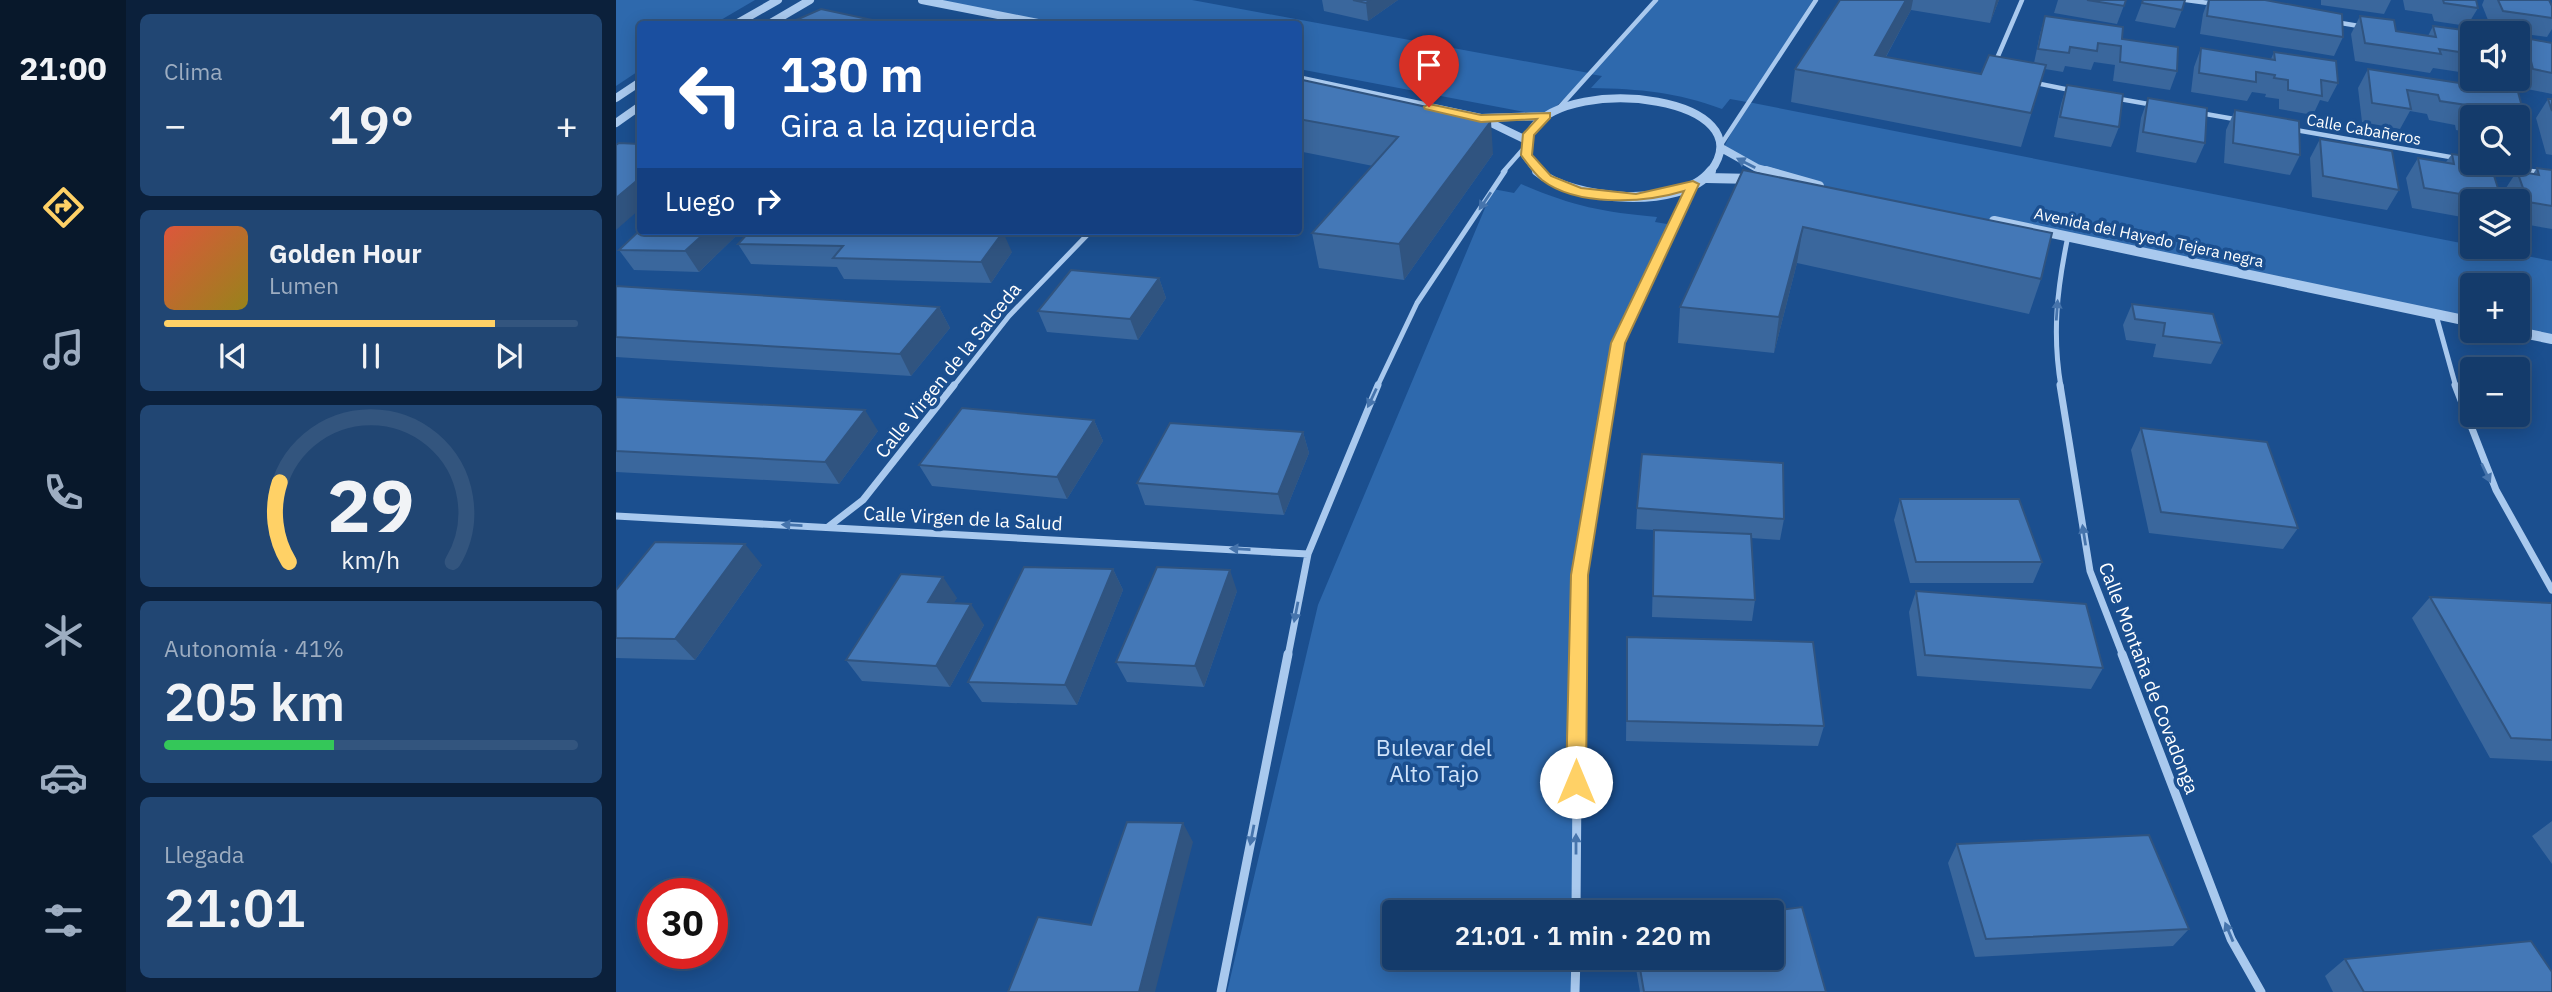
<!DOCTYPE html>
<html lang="es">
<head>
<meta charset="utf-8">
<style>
  :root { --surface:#143b6b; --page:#214673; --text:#f1f3f6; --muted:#9dadc1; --line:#33557e; --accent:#ffd166 }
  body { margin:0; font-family:"IBM Plex Sans",sans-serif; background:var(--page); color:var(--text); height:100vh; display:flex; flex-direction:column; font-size:26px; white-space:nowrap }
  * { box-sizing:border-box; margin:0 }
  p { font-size:23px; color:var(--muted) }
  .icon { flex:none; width:38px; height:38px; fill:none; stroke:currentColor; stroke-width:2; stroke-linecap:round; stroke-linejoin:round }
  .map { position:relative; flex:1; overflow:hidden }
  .sheet { display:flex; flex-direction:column; gap:14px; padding:14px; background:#0b203b; width:490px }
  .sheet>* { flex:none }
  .hud { position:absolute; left:21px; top:21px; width:665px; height:214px; border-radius:7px; box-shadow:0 4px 18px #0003,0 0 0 2px var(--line); background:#1a4fa0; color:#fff; overflow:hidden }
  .buttons { position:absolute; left:1844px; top:21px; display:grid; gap:14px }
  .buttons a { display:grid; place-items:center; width:70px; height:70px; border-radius:7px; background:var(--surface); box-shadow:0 4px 18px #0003,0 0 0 2px var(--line); font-size:35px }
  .speed { position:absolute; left:21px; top:878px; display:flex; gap:14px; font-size:35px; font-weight:700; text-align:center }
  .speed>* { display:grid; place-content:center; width:91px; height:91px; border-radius:50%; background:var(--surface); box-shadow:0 4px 18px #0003,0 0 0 2px var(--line); line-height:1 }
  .speed .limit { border:10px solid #d22; background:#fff; color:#111 }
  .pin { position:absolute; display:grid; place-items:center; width:60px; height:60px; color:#fff; margin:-72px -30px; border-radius:50% 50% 50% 0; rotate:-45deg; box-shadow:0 0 7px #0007 }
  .pin .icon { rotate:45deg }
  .me { position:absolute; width:77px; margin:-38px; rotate:0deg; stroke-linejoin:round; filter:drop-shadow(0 0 5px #0008) }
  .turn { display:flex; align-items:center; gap:24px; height:147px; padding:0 28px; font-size:32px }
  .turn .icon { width:91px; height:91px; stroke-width:2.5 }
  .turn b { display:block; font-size:49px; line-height:60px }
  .then { display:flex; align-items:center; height:66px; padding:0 28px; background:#0003; gap:14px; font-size:26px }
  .big { font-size:52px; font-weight:600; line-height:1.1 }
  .sheet .card { flex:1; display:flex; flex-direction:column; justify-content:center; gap:10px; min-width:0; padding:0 24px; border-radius:10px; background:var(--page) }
  .sheet .dial { align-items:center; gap:0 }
  .dial svg { height:182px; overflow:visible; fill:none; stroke:var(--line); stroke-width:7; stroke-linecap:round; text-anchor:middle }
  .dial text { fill:var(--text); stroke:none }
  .song { display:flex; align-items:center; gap:21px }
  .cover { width:84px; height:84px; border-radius:10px; background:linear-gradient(135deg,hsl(10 70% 55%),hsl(50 70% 35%)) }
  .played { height:7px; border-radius:4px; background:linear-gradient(90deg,var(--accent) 80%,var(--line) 80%) }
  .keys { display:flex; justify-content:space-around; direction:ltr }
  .heat { display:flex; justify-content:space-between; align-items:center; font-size:38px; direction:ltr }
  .charge { height:10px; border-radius:5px; background:linear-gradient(90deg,#34c759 41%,var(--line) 0) }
  .trip { position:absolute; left:766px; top:900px; width:402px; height:70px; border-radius:7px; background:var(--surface); box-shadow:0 4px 18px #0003,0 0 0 2px var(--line); font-weight:600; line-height:70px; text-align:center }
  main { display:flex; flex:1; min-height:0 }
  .tab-bar { display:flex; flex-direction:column; width:126px; justify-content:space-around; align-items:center; background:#08182b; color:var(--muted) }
  .tab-bar .icon { width:49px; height:49px }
  .tab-bar .current { color:var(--accent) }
  .tab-bar b { font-size:32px; color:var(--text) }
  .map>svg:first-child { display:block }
  .green { fill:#2e69ad }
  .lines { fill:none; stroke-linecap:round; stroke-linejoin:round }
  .minor-far3 { stroke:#a9c9ee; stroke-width:4.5 }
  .minor-far2 { stroke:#a9c9ee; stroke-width:5 }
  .minor-far1 { stroke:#a9c9ee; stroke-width:7 }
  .minor { stroke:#a9c9ee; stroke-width:9 }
  .tertiary-far1 { stroke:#a9c9ee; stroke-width:8 }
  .tertiary { stroke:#a9c9ee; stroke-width:10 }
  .wall { fill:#3a679d }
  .shaded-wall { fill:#305480 }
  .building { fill:#4478b7; stroke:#305480; stroke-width:2 }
  .oneway { fill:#4674ac }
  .route { fill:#ffd166; stroke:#a68842; stroke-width:2 }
  .labels { text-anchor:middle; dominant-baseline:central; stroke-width:7; stroke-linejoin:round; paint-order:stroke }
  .far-street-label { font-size:16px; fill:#fff; stroke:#1b4f8f }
  .street-label { font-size:19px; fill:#fff; stroke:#1b4f8f }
  .near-park-label { font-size:23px; fill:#cfe3fa; stroke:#1b4f8f }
</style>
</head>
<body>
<main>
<nav class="tab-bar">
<b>21:00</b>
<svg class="icon current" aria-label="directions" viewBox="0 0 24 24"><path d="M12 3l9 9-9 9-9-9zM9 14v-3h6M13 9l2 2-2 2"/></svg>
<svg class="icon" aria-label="music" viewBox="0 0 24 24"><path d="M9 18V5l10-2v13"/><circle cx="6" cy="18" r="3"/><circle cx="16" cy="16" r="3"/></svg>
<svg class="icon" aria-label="phone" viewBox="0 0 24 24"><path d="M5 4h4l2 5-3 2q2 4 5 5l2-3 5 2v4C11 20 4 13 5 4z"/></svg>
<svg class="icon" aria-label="climate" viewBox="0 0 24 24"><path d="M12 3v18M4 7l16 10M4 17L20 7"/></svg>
<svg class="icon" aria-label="car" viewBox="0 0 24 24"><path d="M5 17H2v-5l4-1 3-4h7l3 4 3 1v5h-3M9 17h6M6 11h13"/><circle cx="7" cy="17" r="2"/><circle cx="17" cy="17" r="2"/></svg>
<svg class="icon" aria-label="filters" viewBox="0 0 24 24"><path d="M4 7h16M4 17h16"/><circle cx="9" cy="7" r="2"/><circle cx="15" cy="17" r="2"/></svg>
</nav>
<section class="sheet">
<div class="card"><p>Clima</p>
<div class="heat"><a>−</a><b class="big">19°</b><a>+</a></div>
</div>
<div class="card">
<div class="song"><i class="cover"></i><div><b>Golden Hour</b><p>Lumen</p></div></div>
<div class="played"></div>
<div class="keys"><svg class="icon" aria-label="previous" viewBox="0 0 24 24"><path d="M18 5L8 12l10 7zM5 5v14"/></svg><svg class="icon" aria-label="pause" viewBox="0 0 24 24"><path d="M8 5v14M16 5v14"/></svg><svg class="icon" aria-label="next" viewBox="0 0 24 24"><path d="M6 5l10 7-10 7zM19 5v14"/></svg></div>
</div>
<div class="card dial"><svg viewBox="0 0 100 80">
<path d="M14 69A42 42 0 1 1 86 69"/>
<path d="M14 69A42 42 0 0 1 10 34" stroke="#ffd166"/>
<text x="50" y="56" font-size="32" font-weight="700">29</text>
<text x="50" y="72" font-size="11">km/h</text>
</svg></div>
<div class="card"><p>Autonomía · 41%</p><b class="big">205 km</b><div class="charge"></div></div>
<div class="card"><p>Llegada</p><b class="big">21:01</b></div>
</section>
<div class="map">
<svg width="1936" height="992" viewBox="0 0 1936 992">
  <rect width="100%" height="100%" fill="#1b4f8f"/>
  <path class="green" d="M0,0H139L98,24H24V70L0,86Z
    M314,0H576L973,73L1040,0H1197L1132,102L1936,261V339L1902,331V285H1857V322L1203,186L1163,175L1107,149L1131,102L1114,99L1106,109C1060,92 1025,89 975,88L986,76L974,74L930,116L683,69L682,24H444Z
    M905,184C956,206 986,212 1041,217L1039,222L1057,225L1002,343L971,528L962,912H779V957H961L960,992H611L702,605L877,189L898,193Z"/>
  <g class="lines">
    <path class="minor-far3" d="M1570,0L1600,4
      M1719,22L1749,27
      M1379,63L1406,0
      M1415,82L1459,91
      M1498,98L1538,105
      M941,110L1040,0
      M1584,113L1624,120
      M1674,129L1857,161
      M1106,143L1200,0
      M1869,163L1921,172
      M887,172L909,147"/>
    <path class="minor-far2" d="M1911,171L1936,175
      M1820,315L1840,387
      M337,387L393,316L475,231
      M761,387L801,303L889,171
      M995,387L1002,343L1077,184
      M1445,387C1436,334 1441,289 1452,236"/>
    <path class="minor-far1" d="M1444,385L1474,571L1507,656
      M1839,385L1880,490L1936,590
      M0,516L692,554
      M212,527L247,500L338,385
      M672,656L692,554L762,385
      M962,656L963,575L995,385"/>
    <path class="minor" d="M1506,654L1615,939L1645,992
      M960,912L962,654
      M605,992L672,654
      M959,992L960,957"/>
    <path class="tertiary-far1" d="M306,0L427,24
      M120,24L162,0
      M153,24L194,0
      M682,79L865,118L930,116
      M0,98L24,82
      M0,123L24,106
      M875,123L910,140
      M1107,149L1141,168L1156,172
      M922,172L909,155C911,146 912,136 916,129C956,73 1151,98 1094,172"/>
    <path class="tertiary" d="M921,171C956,201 1065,210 1095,171
      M1150,171L1203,186
      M1091,178L1139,179
      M1378,221L1857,322
      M1897,331L1936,339"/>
  </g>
  <path class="wall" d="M706,0H782L752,21L708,11Z
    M1224,0H1383L1374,23L1295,10L1270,57L1365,74L1418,63L1424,34L1429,16L1506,39L1561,71L1554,90L1497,81L1499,65L1478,62L1475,70L1449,66L1447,72L1429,69L1405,147L1175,102L1179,69Z
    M1442,0H1510L1501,24L1438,13Z
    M1527,0L1566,10L1559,28L1519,21Z
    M1592,0H1649L1727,37L1718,56L1584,34L1587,14Z
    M1705,0H1775L1768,14L1705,5Z
    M1787,0H1860L1862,8L1851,26L1818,21L1816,14L1789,10Z
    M1868,0H1933L1936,6V29L1931,37L1876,30L1866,5Z
    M1744,16L1780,31L1812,36L1817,26L1857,33V74L1817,68L1814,73L1739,61L1735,34Z
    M1909,38L1936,43V94L1906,88L1902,75V50Z
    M1585,48L1655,59L1658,52L1722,83L1712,102L1704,100L1697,115L1663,109V99L1649,97L1650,94L1636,92L1631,101L1575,92L1578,67Z
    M1752,69L1902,92L1912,129L1902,144V117H1857V137L1856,133L1840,130L1839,125L1813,120L1811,114L1794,111L1784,129L1746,122L1742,88Z
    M682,79L877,154L788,280L703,268L696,233L757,166L682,151Z
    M1451,85L1503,127L1495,147L1438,137L1445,104Z
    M1532,98L1589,143L1580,163L1520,152L1525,118Z
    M1932,99H1936V155L1930,154L1920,118Z
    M1619,110L1684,155L1674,175L1608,163L1610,130Z
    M1704,139L1783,190L1771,210L1696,197L1694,158Z
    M1836,154L1882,201H1857V219L1796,208L1790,178L1802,158L1830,162Z
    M1921,168L1936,170V229L1902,223V201H1891L1888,191L1901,171L1917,174Z
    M1127,170L1425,279L1413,314L1181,263L1158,353L1062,343L1064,307Z
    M125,231L83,272L18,270L3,250Z
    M134,231L396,252L375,283L228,279L221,267L135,264L122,244Z
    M543,278L550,298L522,340L431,332L422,311Z
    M0,286L323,307L334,328L295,376L0,357Z
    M1516,304L1606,343L1595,364L1537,357L1540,344L1510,340L1507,325Z
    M0,397L262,431L223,484L0,472Z
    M478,420L487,441L451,499L316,486L303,465Z
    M1525,428L1682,528L1667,549L1533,533L1515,450Z
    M687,432L693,453L668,515L529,505L521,483Z
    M1284,499L1426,562L1417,583H1294L1278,520Z
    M1021,508L1168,519L1164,540L1135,538L1139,600L1136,621L1036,617L1038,530L1020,529Z
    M146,565L79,660L0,658V590Z
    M497,569L507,590L461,705L366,702L352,682Z
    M621,591L588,687L511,682L500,662Z
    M1300,591L1487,668L1475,689L1301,676L1293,612Z
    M1814,597L1936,603V761L1874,758L1796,618Z
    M341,598L337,603L368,625L334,687L246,681L230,660Z
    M1011,637L1208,726L1202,746L1010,741Z
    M1936,821V864L1916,836Z
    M1341,844L1573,929L1557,946L1359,957L1332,863Z
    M1018,957H1157L1210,992H1024Z
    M1729,959L1936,992H1717L1709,976Z"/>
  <path class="shaded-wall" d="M754,0H782L752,21L750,3Z
    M1290,0H1297L1295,10L1255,84L1259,55Z
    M1380,0H1383L1374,23Z
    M875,121L877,154L788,280L783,244Z
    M24,178V209L0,230V198Z
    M1187,227L1181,263L1158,353L1163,317Z
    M91,231H125L83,272L69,251Z
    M387,232L396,252L375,283L365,262Z
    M543,278L550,298L522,340L514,319Z
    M323,307L334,328L295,376L284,354Z
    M249,410L262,431L223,484L209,462Z
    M478,420L487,441L451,499L441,477Z
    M687,432L693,453L668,515L662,494Z
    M129,544L146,565L79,660L59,639Z
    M497,569L507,590L461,705L449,685Z
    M614,570L621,591L588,687L579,666Z
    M327,577L341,598L326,623L312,602Z
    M355,604L368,625L334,687L320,666Z
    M567,823L577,842L539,992H523Z"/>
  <path class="building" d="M737,0H754L750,3Z
    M1224,0H1290L1259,55L1365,74L1373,55L1430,65L1415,113L1179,69Z
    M1471,0H1510L1508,6Z
    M1527,0H1569L1566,10L1526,3Z
    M1593,0H1649L1726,14L1727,37L1591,16Z
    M1827,0H1860L1862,8L1828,3Z
    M1882,0H1933L1936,6V18L1887,11Z
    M205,9L275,24H171Z
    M1429,16L1507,27L1506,39L1562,47L1561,71L1504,62L1505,46L1482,43L1481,51L1454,47L1453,53L1422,49Z
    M1744,16L1778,20L1780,31L1820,37L1817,26L1870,33H1857V54L1823,49L1825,54L1749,43Z
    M1909,38L1936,43V73L1917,69Z
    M1585,48L1659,60L1658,52L1720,61L1722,83L1705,80L1706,96L1672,90V80L1658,78L1659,75L1640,72V82L1583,73Z
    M1752,69L1902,92L1912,129L1902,127V117H1869L1868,114L1852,111L1850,105L1824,101L1822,95L1791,90L1795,109L1756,103Z
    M682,79L875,121L783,244L696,233L782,137L682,119Z
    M1451,85L1507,94L1503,127L1444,117Z
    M1532,98L1591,108L1589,143L1527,132Z
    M1932,99H1936V111Z
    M1619,110L1683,121L1684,155L1617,143Z
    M1704,139L1776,151L1783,190L1707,176Z
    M3,143L24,144V178L0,198V145Z
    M1836,154L1857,157V163H1874L1886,201L1808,188L1802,158L1838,164Z
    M1921,168L1936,170V206L1912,202L1901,171L1923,175Z
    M1127,170L1436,233L1425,279L1187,227L1163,317L1064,307Z
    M24,230V231H91L69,251L3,250Z
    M134,231H351L387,232L365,262L217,258L227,246L122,244Z
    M455,270L543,278L514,319L422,311Z
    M0,286L323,307L284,354L0,337Z
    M1516,304L1597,314L1606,343L1547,336L1549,323L1519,319Z
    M0,397L249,410L209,462L0,451Z
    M346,408L478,420L441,477L303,465Z
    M554,423L687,432L662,494L521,483Z
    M1525,428L1651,442L1682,528L1545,512Z
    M1026,454L1167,463L1168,519L1021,508Z
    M1284,499H1403L1426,562H1300Z
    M1038,530L1135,534L1139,600L1037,596Z
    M39,542L129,544L59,639L0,638V590Z
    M408,567L497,569L449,685L352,682Z
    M541,567L614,570L579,666L500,662Z
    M285,574L327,577L312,602L355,604L320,666L230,660Z
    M1300,591L1470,604L1487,668L1309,655Z
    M1814,597L1936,603V740L1895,738Z
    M1011,637L1197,642L1208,726L1011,721Z
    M511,822L567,823L523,992H392L422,917L475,925Z
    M1533,835L1573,929L1370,939L1341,844Z
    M1186,907L1210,992H1028L1022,957H1157V912H1148Z
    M1915,941L1936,972V992H1748L1729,959Z"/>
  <defs><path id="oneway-solid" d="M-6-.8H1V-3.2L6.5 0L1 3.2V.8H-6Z" transform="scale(1.75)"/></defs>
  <g class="oneway">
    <use href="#oneway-solid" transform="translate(1130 163) rotate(-153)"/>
    <use href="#oneway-solid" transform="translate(869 201) rotate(124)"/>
    <use href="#oneway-solid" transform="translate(1441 310) rotate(-86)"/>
    <use href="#oneway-solid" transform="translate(756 398) rotate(115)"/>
    <use href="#oneway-solid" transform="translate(1870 473) rotate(65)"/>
    <use href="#oneway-solid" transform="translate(176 525) rotate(-177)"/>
    <use href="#oneway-solid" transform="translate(1468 535) rotate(-99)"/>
    <use href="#oneway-solid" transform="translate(624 549) rotate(-177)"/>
    <use href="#oneway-solid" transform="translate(680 612) rotate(101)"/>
    <use href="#oneway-solid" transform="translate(636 835) rotate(101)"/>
    <use href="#oneway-solid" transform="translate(960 844) rotate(-90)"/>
    <use href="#oneway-solid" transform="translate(1613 932) rotate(-113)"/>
  </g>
  <path class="route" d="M813,104L865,115L934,113V118L918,135L916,155L935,176L965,188L1020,194L1077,181L1083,184L1009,343L972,575L970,782L967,788L960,791L953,788L950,782L955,575L995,343L1068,191C1029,203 961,207 926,180C918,173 911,163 905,155L907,134L921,119L865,122L809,109L808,107Z"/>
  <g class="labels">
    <g class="far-street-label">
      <text transform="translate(1748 129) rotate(10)">Calle Cabañeros</text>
      <text transform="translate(1533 237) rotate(12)">Avenida del Hayedo Tejera negra</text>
    </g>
    <g class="street-label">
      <text transform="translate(332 370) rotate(-51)">Calle Virgen de la Salceda</text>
      <text transform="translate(347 518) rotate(3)">Calle Virgen de la Salud</text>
      <text transform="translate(1533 678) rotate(69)">Calle Montaña de Covadonga</text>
    </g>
    <g class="near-park-label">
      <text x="818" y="747">Bulevar del<tspan x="818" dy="26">Alto Tajo</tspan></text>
    </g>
  </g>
</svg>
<div class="buttons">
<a><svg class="icon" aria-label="sound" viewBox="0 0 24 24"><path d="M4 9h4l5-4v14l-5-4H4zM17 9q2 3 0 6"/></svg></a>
<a><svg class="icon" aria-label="search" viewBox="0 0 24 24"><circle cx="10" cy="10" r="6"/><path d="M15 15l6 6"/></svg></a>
<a><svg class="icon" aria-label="layers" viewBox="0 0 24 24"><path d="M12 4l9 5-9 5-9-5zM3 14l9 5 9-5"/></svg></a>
<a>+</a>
<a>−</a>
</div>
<div class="speed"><div class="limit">30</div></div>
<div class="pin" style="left:813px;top:107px;background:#d93025"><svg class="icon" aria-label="arrive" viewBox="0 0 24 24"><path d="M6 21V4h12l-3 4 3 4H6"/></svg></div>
<svg class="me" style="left:960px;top:782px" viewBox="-20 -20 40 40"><circle r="19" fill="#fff"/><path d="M0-13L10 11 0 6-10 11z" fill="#ffd166"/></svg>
<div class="trip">21:01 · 1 min · 220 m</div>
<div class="hud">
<div class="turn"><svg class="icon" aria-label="left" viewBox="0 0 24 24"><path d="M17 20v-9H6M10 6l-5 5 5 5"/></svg><div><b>130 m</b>Gira a la izquierda</div></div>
<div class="then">Luego<svg class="icon" aria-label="right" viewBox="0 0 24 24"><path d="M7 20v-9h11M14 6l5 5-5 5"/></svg></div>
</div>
</div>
</main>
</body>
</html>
